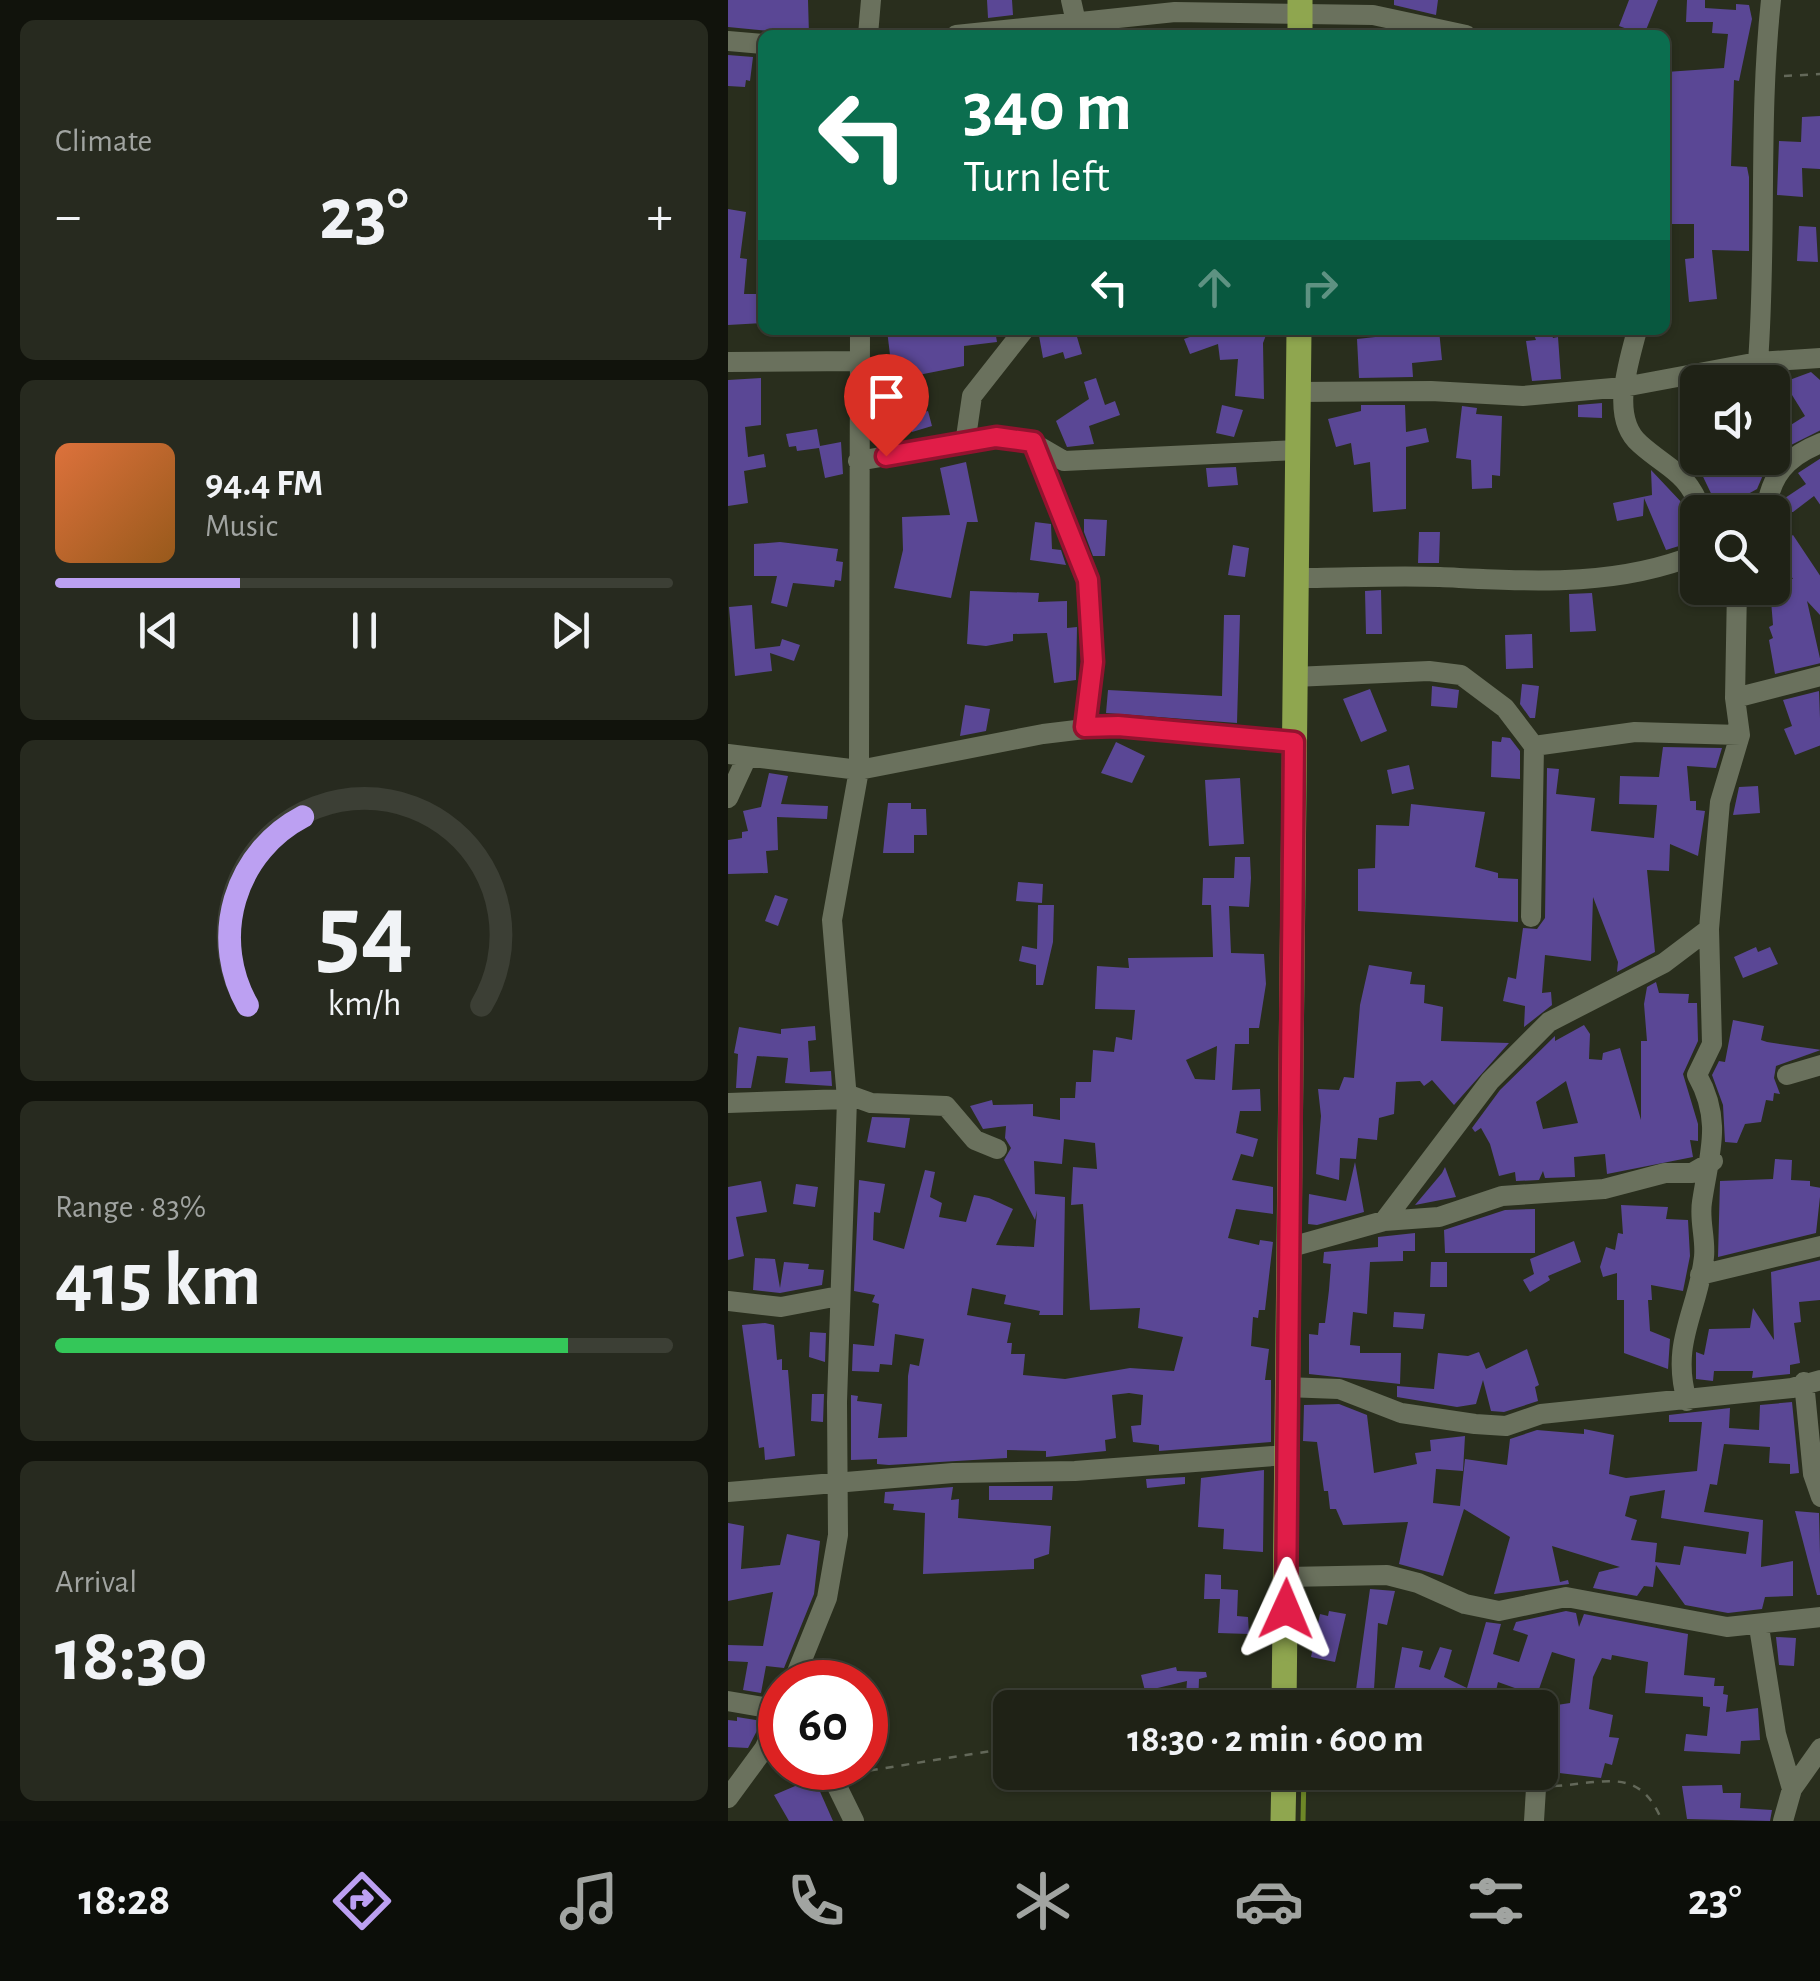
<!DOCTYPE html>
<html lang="en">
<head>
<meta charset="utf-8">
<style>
  :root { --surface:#1f2216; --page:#272a1f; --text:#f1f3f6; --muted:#a1a4a1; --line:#3c3f35; --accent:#bca0f2 }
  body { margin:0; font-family:"Alegreya Sans",sans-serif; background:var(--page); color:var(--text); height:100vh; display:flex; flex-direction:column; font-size:38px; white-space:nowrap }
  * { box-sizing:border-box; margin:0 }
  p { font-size:32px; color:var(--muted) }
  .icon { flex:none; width:55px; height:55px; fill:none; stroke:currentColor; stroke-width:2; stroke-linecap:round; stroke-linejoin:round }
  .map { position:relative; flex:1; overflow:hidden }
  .side { display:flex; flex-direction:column; gap:20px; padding:20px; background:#11130c; width:728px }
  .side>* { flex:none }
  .banner { position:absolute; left:30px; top:30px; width:912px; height:305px; border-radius:15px; box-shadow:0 2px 8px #0004,0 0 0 2px var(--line); background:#0b6e4f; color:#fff; overflow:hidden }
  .tools { position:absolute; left:952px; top:365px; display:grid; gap:20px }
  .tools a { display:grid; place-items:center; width:110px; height:110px; border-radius:15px; background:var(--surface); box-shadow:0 2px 8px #0004,0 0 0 2px var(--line); font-size:50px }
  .speed { position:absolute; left:30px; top:1660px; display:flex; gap:20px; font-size:50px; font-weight:700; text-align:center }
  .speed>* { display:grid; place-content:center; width:130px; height:130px; border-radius:50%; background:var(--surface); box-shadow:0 2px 8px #0004,0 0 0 2px var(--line); line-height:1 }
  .speed .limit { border:15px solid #d22; background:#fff; color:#111 }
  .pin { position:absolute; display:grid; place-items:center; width:85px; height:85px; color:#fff; margin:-102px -42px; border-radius:50% 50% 50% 0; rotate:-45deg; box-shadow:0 0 10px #0007 }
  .pin .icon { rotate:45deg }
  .me { position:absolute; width:110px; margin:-55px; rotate:1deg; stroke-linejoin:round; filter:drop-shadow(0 0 8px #0008) }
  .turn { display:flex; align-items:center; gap:35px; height:210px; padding:0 40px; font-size:45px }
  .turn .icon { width:130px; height:130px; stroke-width:2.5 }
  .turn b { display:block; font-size:70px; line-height:85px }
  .lanes { display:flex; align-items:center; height:95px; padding:0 40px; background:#0003; justify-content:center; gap:50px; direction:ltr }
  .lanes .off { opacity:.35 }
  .big { font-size:75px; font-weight:600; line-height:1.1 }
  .side .widget { flex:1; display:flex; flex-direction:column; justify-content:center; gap:15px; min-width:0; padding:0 35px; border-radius:15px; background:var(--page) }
  .side .dial { align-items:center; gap:0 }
  .dial svg { height:260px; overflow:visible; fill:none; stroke:var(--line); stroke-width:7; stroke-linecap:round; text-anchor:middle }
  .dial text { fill:var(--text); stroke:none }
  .song { display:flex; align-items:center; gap:30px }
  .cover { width:120px; height:120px; border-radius:15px; background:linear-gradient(135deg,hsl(20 70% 55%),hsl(30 70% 35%)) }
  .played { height:10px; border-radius:5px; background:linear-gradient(90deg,var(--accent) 30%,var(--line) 30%) }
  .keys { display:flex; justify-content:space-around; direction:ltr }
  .heat { display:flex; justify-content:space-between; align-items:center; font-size:55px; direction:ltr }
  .charge { height:15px; border-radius:8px; background:linear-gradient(90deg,#34c759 83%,var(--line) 0) }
  .trip { position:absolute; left:265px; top:1690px; width:565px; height:100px; border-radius:15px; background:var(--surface); box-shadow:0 2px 8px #0004,0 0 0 2px var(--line); font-weight:600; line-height:100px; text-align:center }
  .dock { display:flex; height:160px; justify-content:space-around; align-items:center; background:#0c0e09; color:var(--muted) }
  .dock .icon { width:70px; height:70px }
  .dock .on { color:var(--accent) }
  .dock b { font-size:45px; color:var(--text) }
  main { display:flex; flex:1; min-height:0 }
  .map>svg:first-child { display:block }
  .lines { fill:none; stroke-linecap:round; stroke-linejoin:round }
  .stream { stroke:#6e8727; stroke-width:5 }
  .building { fill:#5a4795; fill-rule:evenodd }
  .path { stroke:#636859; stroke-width:2.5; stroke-dasharray:8 8; stroke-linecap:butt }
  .minor { stroke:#6a715d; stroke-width:20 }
  .major { stroke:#8fa64f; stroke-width:25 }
  .route-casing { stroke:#92132f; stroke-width:25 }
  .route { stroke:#e11d48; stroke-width:18 }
</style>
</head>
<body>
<main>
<section class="side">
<div class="widget"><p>Climate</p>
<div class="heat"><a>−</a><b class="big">23°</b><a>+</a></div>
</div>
<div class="widget">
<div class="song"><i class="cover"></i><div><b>94.4 FM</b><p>Music</p></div></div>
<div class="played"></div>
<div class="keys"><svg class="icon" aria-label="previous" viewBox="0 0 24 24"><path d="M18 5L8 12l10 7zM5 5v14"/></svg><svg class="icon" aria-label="pause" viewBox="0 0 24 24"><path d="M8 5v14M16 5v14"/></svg><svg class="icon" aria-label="next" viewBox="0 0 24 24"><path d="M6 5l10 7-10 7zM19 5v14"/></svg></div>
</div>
<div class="widget dial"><svg viewBox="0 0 100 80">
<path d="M14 69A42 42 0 1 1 86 69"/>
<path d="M14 69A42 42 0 0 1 31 11" stroke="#bca0f2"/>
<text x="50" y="56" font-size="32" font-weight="700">54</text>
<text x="50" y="72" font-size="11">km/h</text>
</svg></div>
<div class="widget"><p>Range · 83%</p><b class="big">415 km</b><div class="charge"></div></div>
<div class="widget"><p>Arrival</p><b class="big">18:30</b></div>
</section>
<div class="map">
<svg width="1093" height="1821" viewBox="0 0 1093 1821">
  <rect width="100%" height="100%" fill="#292e1d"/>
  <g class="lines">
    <path class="stream" d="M575,1821L576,1772"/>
  </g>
  <path class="building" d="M0,0H80L81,35L0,27Z
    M259,0H284L285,15L260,18Z
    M666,0H710L708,15L666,5Z
    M901,0H930L916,35L891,26Z
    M959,0H977V8L1008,10V4L1021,5L1024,19L1011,81L1006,80L1003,166L1019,167L1021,177V251L984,250L989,299L961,302L957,259L966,258V224H942L943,199H938V72L996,68L1000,34L984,33L985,22H958Z
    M0,55L25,57L22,81L18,80L17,87L0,86Z
    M1093,116V169L1074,168L1075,197L1049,195L1051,141L1073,142L1074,117Z
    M0,209L18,212L12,258L19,259L16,294H35V323L0,325Z
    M1071,226L1088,227L1090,262L1069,261Z
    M159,330H267L269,342L236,346V366L165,380Z
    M310,330H347L354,354L337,359L335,352L315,358Z
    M481,330H540L535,343L536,399L507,396L510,359L492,360L490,344L462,354L456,339Z
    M711,330L714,360L684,363L685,377L631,378L629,339Z
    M804,330H822L825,338L830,337L833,379L804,381L798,341L808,340Z
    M1083,372L1093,381V430L1053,450L1045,436L1077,416L1056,382Z
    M33,378V425L17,427L20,457L36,454L38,467L16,471L20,503L0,506V380Z
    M368,378L377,405L387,401L392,415L361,426L366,444L339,447L328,421L361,399L356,382Z
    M874,403V418L850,417V405Z
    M494,405L515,410L506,437L488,433Z
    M633,405H677L678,432L698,428L701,442L678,447V509L645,512L642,462L626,465L623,443L608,447L600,419L633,411Z
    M734,406L749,408L748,414L774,416L772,476L764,475V488L744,489L743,460L728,458Z
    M200,411L204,426L184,432L180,416Z
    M89,429L92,446L113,442L115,474L97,478L91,448L69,451L68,446L61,447L58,434Z
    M966,458H1022L1025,466L1036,461L1038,468L1029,489L1011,499L1017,512H992Z
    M1093,458V506L1086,496L1065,512H1052L1054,500L1078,484L1070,473Z
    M238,462L250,522H239L223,598L166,588L175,550L174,517L222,515L212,468Z
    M508,467L510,485L480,487L478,468Z
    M923,470L956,505L969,536L964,542L938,550L916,498L915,516L889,521L885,503L924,495Z
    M356,519L379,520L377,556H365L356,532Z
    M307,522L323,524L324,549L333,550L338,565L302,560Z
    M691,532H712L711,563H690Z
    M1065,535L1093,577V616L1079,601L1093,663L1047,674L1041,640L1045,638L1041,627L1045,625L1042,588L1045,579H1065L1045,548Z
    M52,542L110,549L108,561L115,562L113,581L107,580L106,587L65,583L59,607L43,603L49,576H26V544Z
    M505,545L521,548L517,577L500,575Z
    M653,590L654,634H638L637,591Z
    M242,591L311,593L310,602L339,601V628L349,627L348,680L326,683L319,633L285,634V641L258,646L239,644Z
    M864,593L868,631L842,632L841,594Z
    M24,605L27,649L52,646L54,639L72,645L66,661L42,653L44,671L7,676L1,607Z
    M496,615H512L509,723L378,713L380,690L494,696Z
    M804,634L805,668L778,669L777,635Z
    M794,684L811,686L807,718H802L792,704Z
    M704,686L731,690L729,708L703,706Z
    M642,689L659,731L633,742L615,699Z
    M1091,691L1093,745L1067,755L1056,729L1064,726L1055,700Z
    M237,705L262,709L258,731L232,736Z
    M774,737L782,738L792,751V779L763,777L764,741L773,742Z
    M388,742L417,756L404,783L373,773Z
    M935,747L994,748L988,768L959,766L962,801H968V810L977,811L970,856L942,844L941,871L919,870L927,952L889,972L890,962L865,897L863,961L817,955L814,993L823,992L824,1005L796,1027L797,1006L775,1001L780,977L788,979L795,928L809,929L817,918L819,768L831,769L828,794L867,798L863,831L926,838L929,805L891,804L892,776L931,777Z
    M681,765L686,789L664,794L659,770Z
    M41,773L60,776L53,804L100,806L99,819L49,817L50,850L38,851L40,873L0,874V840L14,838V832L20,831L15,811L33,807Z
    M512,778L516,844L481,846L477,780Z
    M1030,786L1032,813L1005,815L1011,787Z
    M160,803H183V809H198L199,835H186V853H155Z
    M683,804L757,812L747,867L770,873V878L790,879V922L630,911V869L647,868L648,825L681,826Z
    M507,857H522L523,878L521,907L501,906L503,953L536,954L538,984L531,1028H521V1044H507L504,1090L532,1089L533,1111H512L508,1133L530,1139L525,1157L513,1154L504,1180L545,1187V1214L508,1209L500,1238L531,1245L532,1240L545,1242L537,1310H531L530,1318L525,1317L523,1346L541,1349L537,1380H543V1442L431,1451V1445L405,1442L403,1426L413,1425L415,1395L401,1393L384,1395L388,1438L377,1440L378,1451L318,1457V1451L279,1450V1458L161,1465L149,1464V1459L123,1460V1395L130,1396L129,1401L154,1404L150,1438L179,1437L180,1376L182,1364L191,1366L196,1339L167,1334L164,1365L152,1364L151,1372L124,1371L125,1344L146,1346L151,1304L144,1302L147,1295L126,1291L131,1180L157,1184L152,1213L146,1212L145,1240L176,1249L197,1170L207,1172L202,1197L214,1203L211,1217L238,1222L246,1195L261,1198L285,1209L268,1245L306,1247L309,1210L307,1220L276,1160L283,1148L277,1138L278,1126L255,1129L242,1106L264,1100L265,1105L305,1104V1116L332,1120V1098H347L348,1082H363L365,1050L386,1052L388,1037L404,1040L407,1010L367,1009L369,966L401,968L400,958L485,957L483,905H474L475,878H506ZM489,1046L487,1080L467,1079L458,1060ZM336,1139L367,1143L369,1169L345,1167L343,1205L355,1204L362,1310L412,1308L410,1328L455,1337L446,1371L402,1368L337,1379L295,1375L297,1354H283L284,1343H279L283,1323L239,1315L244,1288L278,1295L276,1304L312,1311L311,1315H335L337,1197L307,1194L306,1161L334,1164Z
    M290,882L315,884L314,903L288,901Z
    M47,895L60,899L50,926L37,921Z
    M310,905H326L325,942L315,985H308V965L291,961L294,946L309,949Z
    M1028,947L1030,952L1042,947L1050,964L1015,978L1006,957Z
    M641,965L684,972L682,984L697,985L696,1003L715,1007L713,1041L781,1043L726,1105L704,1080L696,1086L692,1081L668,1082L666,1114L651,1118L649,1140L630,1138L628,1159L612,1158L611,1180L588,1174L593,1116L590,1089L611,1090L616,1077L626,1078L632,1005Z
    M928,982L931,993L961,994L960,1003H969L970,1041L955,1074L970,1124V1141L962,1140L965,1157L879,1174L877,1154L846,1157L847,1177L817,1178L815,1171L811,1180L788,1181L787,1172L771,1176L762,1144L753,1128L747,1132L744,1128L772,1090L827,1036V1041L856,1025L862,1034L861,1059L874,1060L875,1053L892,1048L913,1120V1041H919L916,1004L919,987ZM838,1081L850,1123L815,1129L808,1102Z
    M1005,1020L1036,1026L1033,1040L1039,1042L1093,1050L1048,1066L1046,1078L1052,1094L1046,1093L1045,1101L1038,1100L1033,1122L1017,1124L1009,1143L997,1142L995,1105L984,1075L991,1061L997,1062Z
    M87,1026L88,1040L80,1041L82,1072L103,1071L104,1086L57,1083L60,1058L29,1056L23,1088H8L10,1054L6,1053L11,1027L53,1034V1029Z
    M144,1117L182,1118L177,1148L139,1142Z
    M1047,1159L1064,1160L1063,1180L1082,1181V1186L1093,1188L1088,1233L990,1257L992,1181L1045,1179Z
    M627,1162L636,1212L589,1225L580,1224L581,1194L618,1201Z
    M717,1167L728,1197L687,1205L714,1173Z
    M33,1181L39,1212L8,1217L16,1256L0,1260V1187Z
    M68,1184L90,1187L87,1207L65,1204Z
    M893,1205L940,1207L938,1219L960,1220L962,1256L955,1291L923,1285L924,1300H920L922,1331L942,1339L940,1369L896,1353V1300H889V1273L875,1277L872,1267L878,1247L887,1250L890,1233L895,1234Z
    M807,1209V1253H717L716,1230L777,1210Z
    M687,1233V1251H675V1261L642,1262L639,1314L625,1312L622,1345L632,1346V1353H673L672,1384L581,1374V1334L590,1335L591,1323H597L601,1290L603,1264L595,1263L596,1252L650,1247V1237Z
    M846,1241L853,1262L820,1276L822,1280L802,1292L795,1280L806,1274L802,1259Z
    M27,1258L47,1259L52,1288L56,1262L81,1264L80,1269L96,1270L94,1285L52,1293L25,1290Z
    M1093,1260V1300L1071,1302L1073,1322L1066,1323L1072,1363L1062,1365V1374L1024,1378L1025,1371H986L985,1381L968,1379V1352L976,1355L981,1329L1022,1328L1025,1308L1046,1340L1043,1272Z
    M703,1262H719V1287H702Z
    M666,1312L697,1314L695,1329L665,1327Z
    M37,1323L46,1325L49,1360L54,1359V1370H60L67,1456L37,1460L36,1447L31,1448L14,1325Z
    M82,1332L98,1333L97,1362L81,1357Z
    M799,1349L811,1385L807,1387L810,1401L776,1412L763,1411L755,1380L748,1404L729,1407L669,1397V1386L706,1389L710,1353L740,1356L751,1352L758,1369Z
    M84,1394H96L95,1422L83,1421Z
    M1064,1402L1071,1473L1062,1474V1464L1041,1463L1042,1447L996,1444L989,1485L982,1484L976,1512L1035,1520L1033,1567L1065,1561V1596L1037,1597L1034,1609L1000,1613L957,1605L928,1565L925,1587L916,1586L909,1596L865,1588L871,1572L892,1567L824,1546L832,1582L840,1580L841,1584L766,1594L782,1537L736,1509L715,1576L671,1564L680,1522L615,1525L608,1509H602L600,1491H596L589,1442L575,1441L576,1405L611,1404L639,1415L646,1473L689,1464L687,1453L703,1451L702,1440L737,1436L735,1471L708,1469L705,1503L732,1506L737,1459L779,1465L782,1439L809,1430L856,1434V1429L886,1435L881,1474L898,1478L969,1471L974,1422H941V1415L1002,1408L1001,1428L1031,1430L1032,1405ZM937,1490L933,1518L1021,1532L1018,1554L956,1546L952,1565L927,1562L929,1543L903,1540L909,1520L897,1516L902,1496Z
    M536,1470L535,1552L495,1549L496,1529L470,1527L473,1478Z
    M457,1477V1484L419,1488L418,1479Z
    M261,1486H325L324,1500H261Z
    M225,1487L223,1500L231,1499L230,1518L323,1526L321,1554L306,1559V1569L195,1574L197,1513L165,1510L166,1504L156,1503L157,1492Z
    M1067,1511L1091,1513L1093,1595H1089Z
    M0,1523L16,1526L13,1569L52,1565L59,1534L92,1541L86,1594L56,1668L38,1666L33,1693L15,1690L20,1662L0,1661V1645L35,1646L45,1592L0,1601Z
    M477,1574L493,1575V1589L510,1590L509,1616L520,1617L521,1634L490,1633L492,1599H476Z
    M642,1589L667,1591L659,1625L650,1623L645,1706L626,1704Z
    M601,1611L618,1614L607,1662L583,1657L592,1614L600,1616Z
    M838,1611L848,1613L851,1627L856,1614L960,1634L956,1675L987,1678L986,1686H996L995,1694L1000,1695L998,1712L1030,1708L1032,1740L1013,1741L1012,1754L956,1751L958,1734L979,1736L982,1707L975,1706V1697L917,1693L920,1662L884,1655L883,1660L874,1658L865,1677L861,1709L885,1715L881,1737L891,1738L884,1765L877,1763L873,1778L823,1772L818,1751L825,1735L829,1705L842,1703L847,1659L824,1652L811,1689L804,1694L770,1682L768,1691L762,1689L761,1708H749L719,1693L717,1708H663L674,1647L695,1651L691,1667L702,1670L712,1647L724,1650L716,1677L739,1688L758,1622L773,1624L765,1654L791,1662L800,1635L785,1630L788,1622Z
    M1048,1637L1068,1638L1066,1666L1051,1665Z
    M448,1667L449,1671L478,1672L479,1677L471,1679L470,1708H457L459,1681L417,1691L413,1675Z
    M9,1717L34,1721L20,1748L0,1747V1720L9,1721Z
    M86,1778L105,1821H61L46,1795Z
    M994,1785L995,1793H1013L1012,1808L1044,1810L1042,1821L959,1819L954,1786Z"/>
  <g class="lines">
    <path class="path" d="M1056,76L1093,74
      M492,1708H502
      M126,1773L282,1748
      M826,1786C877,1783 912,1766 934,1821"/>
    <path class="minor" d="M343,0L348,22
      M140,35L143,0
      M228,35L447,12L645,15L738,35
      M0,41L35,44
      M909,330C901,363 881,417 912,444C941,470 959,471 974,512
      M0,362L131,361
      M1030,362C1039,241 1030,120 1043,0
      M569,392L703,391L795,396L896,387L1030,362L1093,358
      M305,443L360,580L365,662L357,727
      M237,444L244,396L296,330
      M130,461L268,437L305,443L336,461L570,450
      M1038,512C1042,476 1058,457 1093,443
      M566,578C615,578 664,575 712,577C801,581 886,588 970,554
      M566,677L701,671L733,675L777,708L806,746L803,917
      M1007,698L1093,676
      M806,746L907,732L1012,735
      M0,754L131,770L315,734L390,725L566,742
      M0,798L19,757
      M1059,1075L1093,1065
      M118,1094L143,1103L218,1106L247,1140L269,1149
      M0,1103L119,1099
      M656,1221L762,1081L821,1022L936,963L981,929
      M563,1247L656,1221L711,1217L774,1196L876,1189L937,1173H964L985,1161
      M972,1275L1093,1246
      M0,1301L53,1307L111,1296
      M1076,1382L1085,1474L1093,1497
      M557,1387L611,1389L673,1413L747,1424L778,1426L813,1414L1064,1388L1093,1380
      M959,1401C942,1342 970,1312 976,1257C978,1239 971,1220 974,1202C981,1154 995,1121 969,1075L984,1044L981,929L992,802L1012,735L1007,698L1009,588
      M0,1492L225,1473L347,1471L559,1455
      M559,1577L659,1575L690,1583L737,1604L771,1611L838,1597L999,1627L1093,1617
      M1031,1627L1048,1734L1064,1789
      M65,1682L99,1598L110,1535L109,1402L119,1099L104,920L131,770L132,330
      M0,1701L52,1710
      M812,1733L815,1702
      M100,1768L126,1821
      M0,1798L36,1749L52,1716
      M806,1821L809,1772
      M1055,1821L1064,1789L1093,1748"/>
    <path class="major" d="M572,0V35
      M556,1708L571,330
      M555,1821L556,1772"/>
  </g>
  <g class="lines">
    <defs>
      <path id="route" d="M158,456L268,437L305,442L360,580L365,662L357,727L390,726L566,742L558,1609"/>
    </defs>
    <use href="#route" class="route-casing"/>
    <use href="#route" class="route"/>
  </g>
</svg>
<div class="tools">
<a><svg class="icon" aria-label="sound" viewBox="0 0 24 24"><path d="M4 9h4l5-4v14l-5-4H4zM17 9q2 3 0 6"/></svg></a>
<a><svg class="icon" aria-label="search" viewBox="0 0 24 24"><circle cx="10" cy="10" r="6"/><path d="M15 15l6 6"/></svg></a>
</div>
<div class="speed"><div class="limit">60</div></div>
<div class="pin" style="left:158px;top:456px;background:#d93025"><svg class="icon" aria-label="arrive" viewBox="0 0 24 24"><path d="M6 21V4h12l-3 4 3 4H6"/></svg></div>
<svg class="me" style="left:558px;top:1609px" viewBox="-20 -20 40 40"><path d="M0-17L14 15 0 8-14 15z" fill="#e11d48" stroke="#fff" stroke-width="4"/></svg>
<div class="trip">18:30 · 2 min · 600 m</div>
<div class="banner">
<div class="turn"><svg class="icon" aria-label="left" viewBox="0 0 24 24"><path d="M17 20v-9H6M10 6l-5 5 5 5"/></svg><div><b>340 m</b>Turn left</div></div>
<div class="lanes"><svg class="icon" aria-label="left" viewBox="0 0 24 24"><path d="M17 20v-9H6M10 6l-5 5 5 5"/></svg><svg class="icon off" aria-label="ahead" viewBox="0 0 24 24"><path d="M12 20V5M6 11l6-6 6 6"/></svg><svg class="icon off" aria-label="right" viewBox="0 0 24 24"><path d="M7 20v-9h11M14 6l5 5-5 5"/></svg></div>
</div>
</div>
</main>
<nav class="dock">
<b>18:28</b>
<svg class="icon on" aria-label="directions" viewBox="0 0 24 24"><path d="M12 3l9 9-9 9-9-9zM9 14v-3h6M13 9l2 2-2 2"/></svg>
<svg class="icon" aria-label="music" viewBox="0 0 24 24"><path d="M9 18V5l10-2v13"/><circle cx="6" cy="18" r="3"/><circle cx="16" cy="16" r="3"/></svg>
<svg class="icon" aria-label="phone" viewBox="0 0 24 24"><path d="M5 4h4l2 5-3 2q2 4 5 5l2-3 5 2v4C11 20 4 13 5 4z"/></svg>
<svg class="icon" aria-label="climate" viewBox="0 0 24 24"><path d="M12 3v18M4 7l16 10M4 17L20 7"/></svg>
<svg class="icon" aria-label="car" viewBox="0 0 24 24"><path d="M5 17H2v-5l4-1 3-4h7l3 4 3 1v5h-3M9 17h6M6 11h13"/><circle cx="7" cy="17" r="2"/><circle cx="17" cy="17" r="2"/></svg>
<svg class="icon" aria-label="filters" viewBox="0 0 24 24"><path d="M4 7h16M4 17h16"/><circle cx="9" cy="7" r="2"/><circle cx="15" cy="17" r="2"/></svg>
<b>23°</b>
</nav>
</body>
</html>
